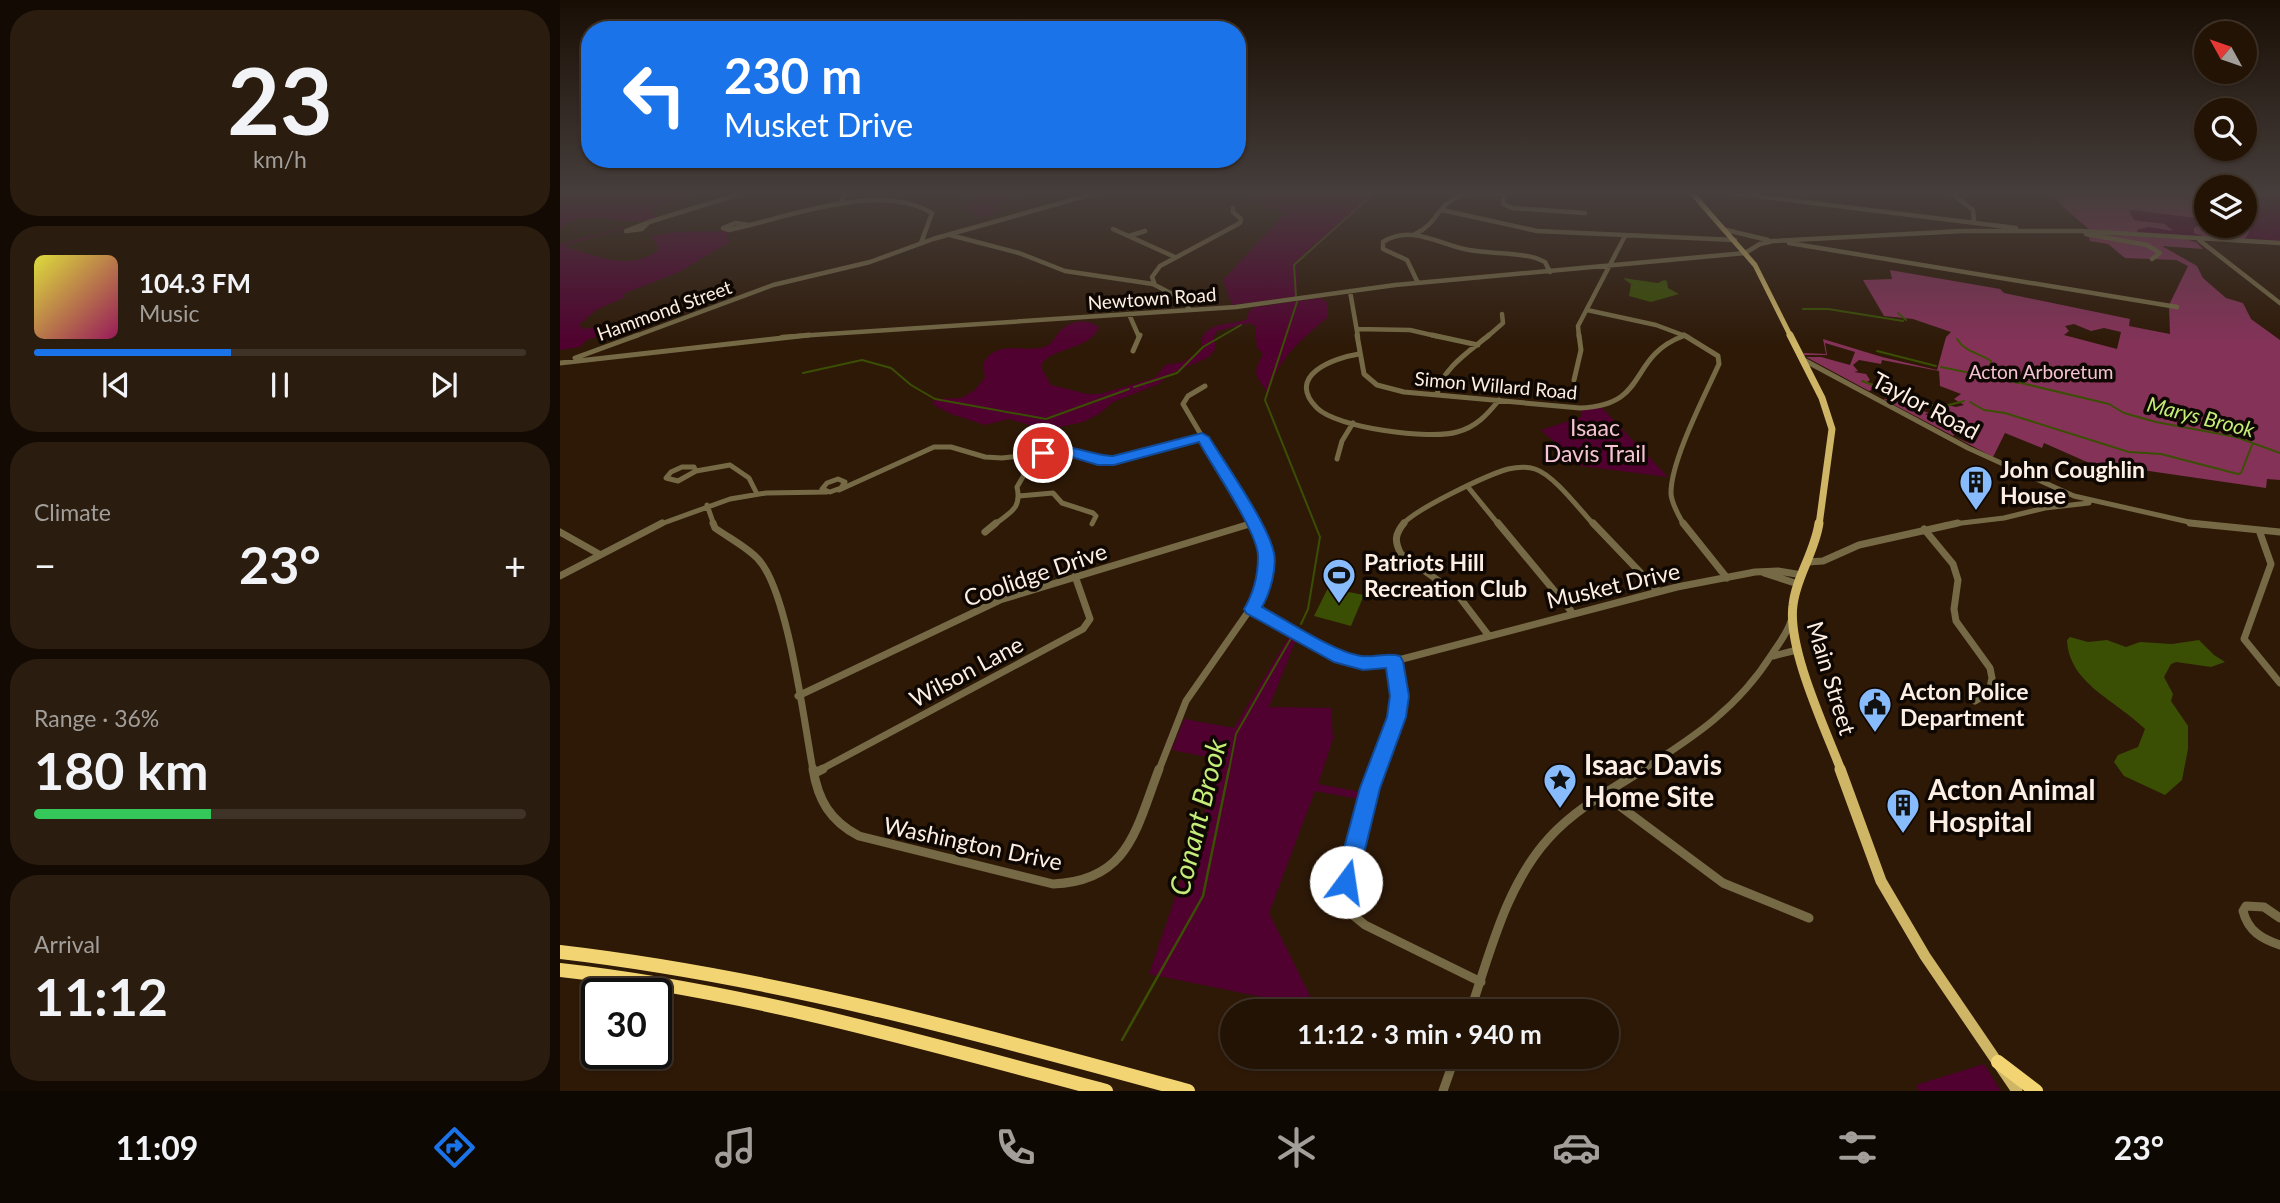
<!DOCTYPE html>
<html lang="en">
<head>
<meta charset="utf-8">
<style>
  :root { --surface:#221305; --page:#2a1c0f; --text:#f1f3f6; --muted:#a29e9a; --line:#3f3227; --accent:#1a73e8 }
  body { margin:0; font-family:Lato,sans-serif; background:var(--page); color:var(--text); height:100vh; display:flex; flex-direction:column; font-size:26px; white-space:nowrap }
  * { box-sizing:border-box; margin:0 }
  p { font-size:23px; color:var(--muted) }
  .icon { flex:none; width:38px; height:38px; fill:none; stroke:currentColor; stroke-width:2; stroke-linecap:round; stroke-linejoin:round }
  .map { position:relative; flex:1; overflow:hidden }
  .side { display:flex; flex-direction:column; gap:10px; padding:10px; background:#130a03; width:560px }
  .side>* { flex:none }
  .top-card { position:absolute; left:21px; top:21px; width:665px; height:147px; border-radius:28px; box-shadow:0 2px 5px #0004,0 0 0 2px var(--line); background:#1a73e8; color:#fff; overflow:hidden }
  .needle { width:46px; rotate:310deg }
  .tools { position:absolute; left:1634px; top:21px; display:grid; gap:14px }
  .tools a { display:grid; place-items:center; width:63px; height:63px; border-radius:50%; background:var(--surface); box-shadow:0 2px 5px #0004,0 0 0 2px var(--line); font-size:35px }
  .speed { position:absolute; left:21px; top:978px; display:flex; gap:14px; font-size:35px; font-weight:700; text-align:center }
  .speed>* { display:grid; place-content:center; width:91px; height:91px; border-radius:50%; background:var(--surface); box-shadow:0 2px 5px #0004,0 0 0 2px var(--line); line-height:1 }
  .speed .limit { border:4px solid #111; border-radius:10px; background:#fff; color:#111 }
  .pin { position:absolute; display:grid; place-items:center; width:60px; height:60px; color:#fff; margin:-30px; border:4px solid #fff; border-radius:50%; box-shadow:0 2px 7px #0007 }
  .me { position:absolute; width:77px; margin:-38px; rotate:14deg; stroke-linejoin:round; filter:drop-shadow(0 0 5px #0008) }
  .turn { display:flex; align-items:center; gap:24px; height:147px; padding:0 28px; font-size:32px }
  .turn .icon { width:91px; height:91px; stroke-width:2.5 }
  .turn b { display:block; font-size:49px; line-height:60px }
  .big { font-size:52px; font-weight:700; line-height:1.1 }
  .side .tile { flex:1; display:flex; flex-direction:column; justify-content:center; gap:10px; min-width:0; padding:0 24px; border-radius:28px; background:var(--page) }
  .side .dial { align-items:center; gap:0 }
  .dial b { font-size:91px; line-height:1 }
  .song { display:flex; align-items:center; gap:21px }
  .cover { width:84px; height:84px; border-radius:10px; background:linear-gradient(135deg,hsl(60 70% 55%),hsl(330 70% 35%)) }
  .played { height:7px; border-radius:4px; background:linear-gradient(90deg,var(--accent) 40%,var(--line) 40%) }
  .keys { display:flex; justify-content:space-around; direction:ltr }
  .heat { display:flex; justify-content:space-between; align-items:center; font-size:38px; direction:ltr }
  .charge { height:10px; border-radius:5px; background:linear-gradient(90deg,#34c759 36%,var(--line) 0) }
  .trip { position:absolute; left:660px; top:999px; width:399px; height:70px; border-radius:35px; background:var(--surface); box-shadow:0 2px 5px #0004,0 0 0 2px var(--line); font-weight:700; line-height:70px; text-align:center }
  .tabs { display:flex; height:112px; justify-content:space-around; align-items:center; background:#0e0802; color:var(--muted) }
  .tabs .icon { width:49px; height:49px }
  .tabs .on { color:var(--accent) }
  .tabs b { font-size:32px; color:var(--text) }
  main { display:flex; flex:1; min-height:0 }
  .map>svg:first-child { display:block }
  .green { fill:#51012f }
  .forest { fill:#853259; fill-rule:evenodd }
  .water { fill:#3a4f04 }
  .lines { fill:none; stroke-linecap:round; stroke-linejoin:round }
  .stream-far1 { stroke:#3a4f04; stroke-width:2 }
  .stream { stroke:#3a4f04; stroke-width:2.5 }
  .minor-far3 { stroke:#756a45; stroke-width:4.5 }
  .minor-far2 { stroke:#756a45; stroke-width:5 }
  .minor-far1 { stroke:#756a45; stroke-width:7 }
  .minor { stroke:#756a45; stroke-width:9 }
  .major-far3 { stroke:#ceb666; stroke-width:5 }
  .major-far2 { stroke:#ceb666; stroke-width:7 }
  .major-far1 { stroke:#ceb666; stroke-width:9 }
  .major { stroke:#ceb666; stroke-width:11 }
  .highway { stroke:#f2d472; stroke-width:14 }
  .route { fill:#1a73e8; stroke:#114b97; stroke-width:2 }
  .labels { text-anchor:middle; dominant-baseline:central; stroke-width:7; stroke-linejoin:round; paint-order:stroke }
  .far-street-label { font-size:19px; fill:#feefe4; stroke:#0f0702 }
  .far-park-label { font-size:19px; fill:#f4c3d6; stroke:#0f0702 }
  .far-water-label { font-size:21px; font-style:italic; fill:#c3ed78; stroke:#0f0702 }
  .street-label { font-size:23px; fill:#feefe4; stroke:#0f0702 }
  .park-label { font-size:23px; fill:#f4c3d6; stroke:#0f0702 }
  .poi-label { font-size:23px; font-weight:bold; fill:#feefe4; stroke:#0f0702; text-anchor:start }
  .near-poi-label { font-size:28px; font-weight:bold; fill:#feefe4; stroke:#0f0702; text-anchor:start }
  .near-water-label { font-size:28px; font-style:italic; fill:#c3ed78; stroke:#0f0702 }
</style>
</head>
<body>
<main>
<section class="side">
<div class="tile dial"><b>23</b><p>km/h</p></div>
<div class="tile">
<div class="song"><i class="cover"></i><div><b>104.3 FM</b><p>Music</p></div></div>
<div class="played"></div>
<div class="keys"><svg class="icon" aria-label="previous" viewBox="0 0 24 24"><path d="M18 5L8 12l10 7zM5 5v14"/></svg><svg class="icon" aria-label="pause" viewBox="0 0 24 24"><path d="M8 5v14M16 5v14"/></svg><svg class="icon" aria-label="next" viewBox="0 0 24 24"><path d="M6 5l10 7-10 7zM19 5v14"/></svg></div>
</div>
<div class="tile"><p>Climate</p>
<div class="heat"><a>−</a><b class="big">23°</b><a>+</a></div>
</div>
<div class="tile"><p>Range · 36%</p><b class="big">180 km</b><div class="charge"></div></div>
<div class="tile"><p>Arrival</p><b class="big">11:12</b></div>
</section>
<div class="map">
<svg width="1720" height="1091" viewBox="0 0 1720 1091">
  <rect width="100%" height="100%" fill="#2e1907"/>
  <path class="green" d="M0,192H143L93,208L95,219C64,228 22,205 0,229Z
    M400,192H470L432,207L441,211L421,217L410,213Z
    M701,192H785L815,197L740,261L737,266L738,296L672,305L663,280L725,213L685,198Z
    M1492,192H1647V226H1685V192H1720V241L1530,230L1502,206Z
    M62,228H65L3,246C34,255 72,273 99,249L91,236C118,230 144,232 170,231L166,238L171,241L119,272L63,294L65,297L36,310L19,325L24,329L62,322L69,326L71,332L54,337L42,336L28,339L20,347L0,350V244Z
    M761,298L768,303V317C741,340 718,358 708,393C695,375 692,374 703,354L697,348L695,326L690,323L657,331L654,337L656,348L649,357L608,375L599,384L553,402L539,414L523,422L500,427L483,429L449,419L425,425L391,414L372,404L375,399L401,398L415,390L425,377L423,364C435,339 464,353 484,347C495,343 495,334 503,328C514,320 531,319 539,328C527,352 487,347 481,367L491,385L527,394H540L588,380L596,377L605,365L623,362L643,349L641,340C649,320 671,326 687,319L689,311L695,307Z
    M1042,408L1108,477L1021,466L981,430L1021,417L1022,409Z
    M729,636L736,640L709,707L771,708L773,739L758,784L801,792L799,799L755,791L709,913L756,1008L589,974L662,760L612,750L624,719L674,728Z
    M1424,1064L1441,1091H1359L1356,1085Z"/>
  <path class="forest" d="M1492,192H1646L1647,226L1685,225L1691,229L1685,239H1652L1634,233V228L1643,223L1636,218L1572,210L1569,211L1574,220L1605,224L1613,231L1589,227L1578,229L1577,233L1530,230L1502,206Z
    M1528,234L1625,239L1636,242L1643,249L1602,246L1637,266L1643,278L1666,298L1683,303L1691,319L1720,340V480L1707,479L1706,488L1527,462L1484,443L1482,448L1445,433L1433,457L1323,399L1344,400V396L1315,388L1309,391L1246,357H1261L1290,365L1295,352L1265,343L1267,355H1244V353L1266,354L1263,339L1322,357L1377,370L1386,337L1391,332L1353,319L1324,316L1303,280L1332,279L1330,270L1440,289L1444,293L1570,319L1569,326L1610,334L1609,305L1628,266L1616,260L1565,258L1548,244L1530,241ZM1514,324L1531,331L1544,328L1561,332L1557,349L1504,335L1509,331L1505,326ZM1299,360L1321,364L1322,360L1379,371L1380,386L1401,394L1394,399L1404,405L1396,407L1379,403L1386,412L1401,419L1409,430L1408,440L1411,444L1393,436L1398,431L1394,426L1387,425L1365,414L1369,413L1348,406L1352,403L1347,401L1351,396L1307,382L1310,380L1306,374L1294,372L1298,371L1293,365Z"/>
  <path class="water" d="M1063,278L1098,283L1104,280L1107,281L1108,288L1119,294L1091,302L1069,296L1071,284Z
    M768,588L804,595L791,626L754,616Z
    M1510,637L1528,642L1547,640L1566,647L1580,642L1612,644L1639,640L1654,655L1665,662L1651,667L1616,662L1611,664L1604,677L1613,694L1611,701L1628,726V749L1622,780L1605,795L1564,776L1554,762L1558,755L1578,747L1585,729C1556,700 1509,684 1507,640Z"/>
  <g class="lines">
    <path class="stream-far1" d="M736,296L734,265L811,196L809,192
      M737,302L705,400L760,537L748,609L741,624
      M1243,309H1268L1343,321
      M1338,313L1346,320
      M1397,339C1405,352 1419,353 1431,361V366L1461,383L1549,404L1564,413L1596,422L1676,437L1720,453
      M1317,351L1376,366
      M1381,367L1459,383
      M243,373L302,360L331,368L351,385L375,399L486,419L569,389
      M1302,381L1348,398
      M574,387L617,373L643,347L681,325
      M1358,402L1381,407L1404,401
      M1410,402L1424,410L1445,413L1569,452L1601,454L1678,474L1681,473L1692,445
      M669,770L676,734L730,640"/>
    <path class="stream" d="M562,1040L643,896L669,769"/>
    <path class="minor-far3" d="M944,192L943,204L952,208L1025,213
      M1164,192L1456,228
      M1390,192L1413,210L1414,222
      M280,204L286,192
      M882,210L977,231L1175,240
      M89,222L82,229L66,231Z
      M89,222L186,192
      M175,223L190,225L169,230L163,228Z
      M190,225C242,212 323,184 372,213L361,243
      M553,229L615,257
      M1166,230L1208,240
      M855,234C866,229 872,222 879,212C896,189 918,192 944,194
      M1526,234L1587,245L1600,253L1592,259
      M390,235L459,253L505,271L593,284L622,299L630,310
      M569,236L585,231
      M1639,240L1720,303
      M1229,243L1617,307
      M858,283L847,260L823,249V242C851,224 880,245 909,250C931,254 954,252 976,258L985,262L990,272
      M595,285L592,277L600,266L680,223L681,219L673,212V208
      M790,291L798,337
      M1027,310L1096,325L1128,337
      M569,314L579,337
      M797,329L850,330L880,337
      M73,337L213,285L310,262L373,239L540,192
      M222,337L676,307L835,285L1185,253L1200,244L1213,241L1403,231H1521L1720,243
      M927,337L943,323L942,314
      M1019,337L1018,326L1065,236"/>
    <path class="minor-far2" d="M797,335L804,374L817,385L844,392L1020,408C1091,405 1066,358 1123,336
      M872,335L918,345
      M1124,335L1158,356L1159,364C1145,395 1110,462 1111,494C1112,505 1119,516 1124,525
      M573,351L580,335
      M799,354C773,358 725,376 757,408C777,428 870,440 897,432C916,427 927,415 939,400
      M15,358L78,335
      M1242,359L1408,448L1514,496L1642,525
      M0,363L249,335
      M1014,380L1021,350L1019,335
      M645,386L628,396L623,404L694,525
      M877,394C882,368 910,351 929,335
      M777,459L782,441L793,423
      M122,467H134L136,471L118,481L106,478L111,472Z
      M136,471L170,465L189,478L197,494
      M278,479L285,482L281,488L270,492L262,489L267,483Z
      M908,487L939,525
      M279,490L374,447H391L425,457L442,458L506,451L548,461L642,437
      M459,496L493,493L502,503L533,513L536,516L532,524
      M147,505L154,525
      M98,525L170,499L206,493L267,492
      M434,525C450,512 462,509 457,487L467,470V456
      M688,525L693,523
      M842,525C855,509 927,475 948,469C957,467 966,466 975,469C994,475 1020,510 1034,525
      M1385,525L1444,518L1485,508L1529,503"/>
    <path class="minor-far1" d="M153,523L155,528C169,538 187,547 198,559C228,590 244,723 253,770
      M844,523C835,534 834,541 841,554L897,594L929,636
      M938,523L1011,611
      M1033,523L1098,591
      M1123,523L1167,578
      M1630,523L1720,532
      M1364,529L1393,564L1398,580L1394,609L1396,621L1430,668L1432,678L1429,692L1415,701
      M1699,530L1711,564L1684,639L1720,683
      M0,532L39,554
      M425,532L436,523
      M1248,562L1263,561L1299,545L1398,523
      M1204,573L1238,584
      M0,576L102,523
      M692,609C737,631 774,666 827,663L1117,587L1195,572L1218,571L1242,575
      M1213,656L1237,650
      M238,696L440,600L693,523
      M260,770L523,629L530,619L515,576
      M599,770L626,701L700,595L707,555L693,523
      M816,770C831,730 840,704 834,661
      M1082,770C1134,737 1178,708 1212,654C1219,643 1227,634 1231,621"/>
    <path class="minor" d="M253,769C258,800 270,821 299,836L493,884C569,881 576,829 599,769
      M816,769L782,898L788,911L805,925L921,982
      M255,773L263,769
      M1045,795L1163,883L1249,918
      M1720,918L1704,907L1686,906L1683,911C1688,931 1702,939 1720,945
      M910,1012C930,953 946,885 989,838C1015,809 1052,789 1084,769
      M883,1091L895,1057"/>
    <path class="major-far3" d="M1131,192L1195,265L1231,337"/>
    <path class="major-far2" d="M1230,335L1262,398L1272,429L1259,525"/>
    <path class="major-far1" d="M1259,523C1255,552 1236,577 1233,605C1227,648 1265,728 1281,770"/>
    <path class="major" d="M1280,769L1321,881L1365,956L1457,1091"/>
    <path class="highway" d="M0,952C214,977 420,1034 628,1091
      M0,970C187,991 365,1043 546,1091
      M1438,1062L1476,1091"/>
  </g>
  <linearGradient id="sky" x2="0" y2="1"><stop stop-color="#190e04"/><stop offset="0.56" stop-color="#463e3c"/><stop offset="1" stop-color="#463e3c" stop-opacity="0"/></linearGradient>
  <rect width="1720" height="345" fill="url(#sky)"/>
  <path class="route" d="M642,433L649,437C666,465 708,524 714,553C717,569 710,593 702,607C728,621 774,652 801,656C814,658 827,652 840,656L843,661L849,696L846,717L820,788L797,882L794,889L786,892L778,889L775,882L800,788L827,717L830,696L826,668L803,670L774,662L686,613L684,609C693,594 698,575 698,557C699,534 652,466 639,442L554,465H538L505,455L483,457L476,453C495,436 531,456 553,456Z"/>
  <defs>
    <symbol id="building-pin" viewBox="-11 -11 22 30"><path d="M0 17L-7.5 6A9.5 9.5 0 1 1 7.5 6Z" fill="#87bbfb" stroke="#0f0702"/><path d="M-4-6H4V6H1V3H-1V6H-4ZM-2.5-4.3h1.7v1.8h-1.7ZM.8-4.3h1.7v1.8H.8ZM-2.5-1h1.7V.8h-1.7ZM.8-1h1.7V.8H.8Z" fill="#111"/></symbol>
    <symbol id="stadium-pin" viewBox="-11 -11 22 30"><path d="M0 17L-7.5 6A9.5 9.5 0 1 1 7.5 6Z" fill="#87bbfb" stroke="#0f0702"/><path d="M0-5a6.5 5 0 1 0 0 10a6.5 5 0 1 0 0-10ZM-3.5-1.8h7v3.6h-7Z" fill="#111"/></symbol>
    <symbol id="civic-pin" viewBox="-11 -11 22 30"><path d="M0 17L-7.5 6A9.5 9.5 0 1 1 7.5 6Z" fill="#87bbfb" stroke="#0f0702"/><path d="M-.6-6.5H3V-4.5H.6V-3L4-1V1h2V6H-6V1h2V-1L-.6-3ZM-1.2 2.5V6h2.4V2.5Z" fill="#111"/></symbol>
    <symbol id="sight-pin" viewBox="-11 -11 22 30"><path d="M0 17L-7.5 6A9.5 9.5 0 1 1 7.5 6Z" fill="#87bbfb" stroke="#0f0702"/><path d="M0-6L1.8-2.2L6-1.7L2.9 1.2L3.7 5.4L0 3.3L-3.7 5.4L-2.9 1.2L-6-1.7L-1.8-2.2Z" fill="#111"/></symbol>
  </defs>
  <g fill-rule="evenodd">
    <use href="#building-pin" x="1397" y="463" width="38" height="52"/>
    <use href="#stadium-pin" x="760" y="556" width="38" height="52"/>
    <use href="#civic-pin" x="1296" y="685" width="38" height="52"/>
    <use href="#sight-pin" x="981" y="761" width="38" height="52"/>
    <use href="#building-pin" x="1324" y="786" width="38" height="52"/>
  </g>
  <g class="labels">
    <g class="far-street-label">
      <text transform="translate(592 298) rotate(-4)">Newtown Road</text>
      <text transform="translate(104 310) rotate(-20)">Hammond Street</text>
      <text transform="translate(936 385) rotate(5)">Simon Willard Road</text>
    </g>
    <g class="far-park-label">
      <text x="1481" y="371">Acton Arboretum</text>
    </g>
    <g class="far-water-label">
      <text transform="translate(1641 416) rotate(14)">Marys Brook</text>
    </g>
    <g class="street-label">
      <text transform="translate(1366 405) rotate(28)">Taylor Road</text>
      <text transform="translate(475 574) rotate(-19)">Coolidge Drive</text>
      <text transform="translate(1053 585) rotate(-13)">Musket Drive</text>
      <text transform="translate(406 671) rotate(-28)">Wilson Lane</text>
      <text transform="translate(1272 678) rotate(73)">Main Street</text>
      <text transform="translate(413 843) rotate(12)">Washington Drive</text>
    </g>
    <g class="park-label">
      <text x="1035" y="427">Isaac<tspan x="1035" dy="26">Davis Trail</tspan></text>
    </g>
    <g class="poi-label">
      <text x="1440" y="469">John Coughlin<tspan x="1440" dy="26">House</tspan></text>
      <text x="804" y="562">Patriots Hill<tspan x="804" dy="26">Recreation Club</tspan></text>
      <text x="1340" y="691">Acton Police<tspan x="1340" dy="26">Department</tspan></text>
    </g>
    <g class="near-poi-label">
      <text x="1024" y="764">Isaac Davis<tspan x="1024" dy="32">Home Site</tspan></text>
      <text x="1368" y="789">Acton Animal<tspan x="1368" dy="32">Hospital</tspan></text>
    </g>
    <g class="near-water-label">
      <text transform="translate(637 817) rotate(-76)">Conant Brook</text>
    </g>
  </g>
</svg>
<div class="tools">
<a><svg class="needle" viewBox="-14 -14 28 28"><path d="M0-13l5 13h-10z" fill="#e53935"/><path d="M0 13l5-13h-10z" fill="#a29e9a"/></svg></a>
<a><svg class="icon" aria-label="search" viewBox="0 0 24 24"><circle cx="10" cy="10" r="6"/><path d="M15 15l6 6"/></svg></a>
<a><svg class="icon" aria-label="layers" viewBox="0 0 24 24"><path d="M12 4l9 5-9 5-9-5zM3 14l9 5 9-5"/></svg></a>
</div>
<div class="speed"><div class="limit">30</div></div>
<div class="pin" style="left:483px;top:453px;background:#d93025"><svg class="icon" aria-label="arrive" viewBox="0 0 24 24"><path d="M6 21V4h12l-3 4 3 4H6"/></svg></div>
<svg class="me" style="left:786px;top:882px" viewBox="-20 -20 40 40"><circle r="19" fill="#fff"/><path d="M0-13L10 11 0 6-10 11z" fill="#1a73e8"/></svg>
<div class="trip">11:12 · 3 min · 940 m</div>
<div class="top-card">
<div class="turn"><svg class="icon" aria-label="left" viewBox="0 0 24 24"><path d="M17 20v-9H6M10 6l-5 5 5 5"/></svg><div><b>230 m</b>Musket Drive</div></div>
</div>
</div>
</main>
<nav class="tabs">
<b>11:09</b>
<svg class="icon on" aria-label="directions" viewBox="0 0 24 24"><path d="M12 3l9 9-9 9-9-9zM9 14v-3h6M13 9l2 2-2 2"/></svg>
<svg class="icon" aria-label="music" viewBox="0 0 24 24"><path d="M9 18V5l10-2v13"/><circle cx="6" cy="18" r="3"/><circle cx="16" cy="16" r="3"/></svg>
<svg class="icon" aria-label="phone" viewBox="0 0 24 24"><path d="M5 4h4l2 5-3 2q2 4 5 5l2-3 5 2v4C11 20 4 13 5 4z"/></svg>
<svg class="icon" aria-label="climate" viewBox="0 0 24 24"><path d="M12 3v18M4 7l16 10M4 17L20 7"/></svg>
<svg class="icon" aria-label="car" viewBox="0 0 24 24"><path d="M5 17H2v-5l4-1 3-4h7l3 4 3 1v5h-3M9 17h6M6 11h13"/><circle cx="7" cy="17" r="2"/><circle cx="17" cy="17" r="2"/></svg>
<svg class="icon" aria-label="filters" viewBox="0 0 24 24"><path d="M4 7h16M4 17h16"/><circle cx="9" cy="7" r="2"/><circle cx="15" cy="17" r="2"/></svg>
<b>23°</b>
</nav>
</body>
</html>
